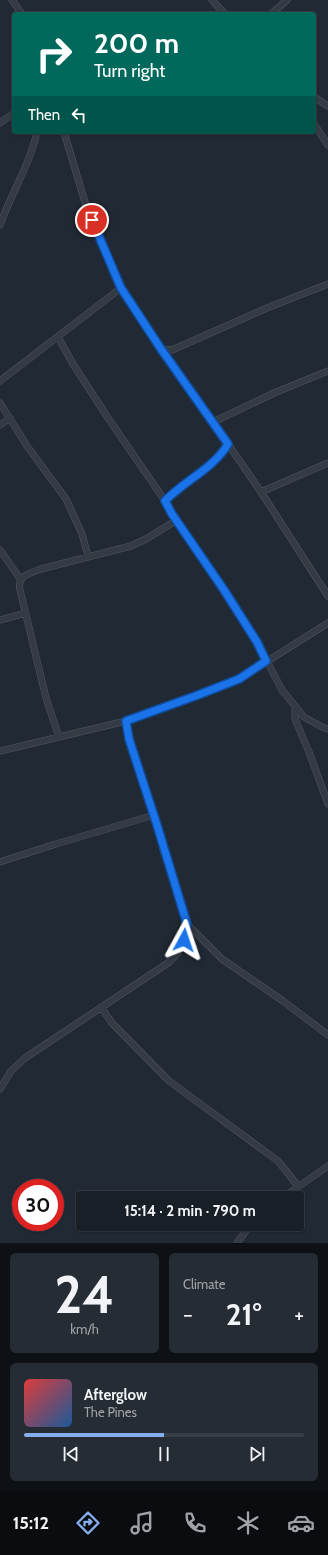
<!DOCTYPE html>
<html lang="en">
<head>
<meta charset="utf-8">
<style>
  :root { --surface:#181f27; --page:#252c33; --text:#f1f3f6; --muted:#9fa2a7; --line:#363d44; --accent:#85aeef }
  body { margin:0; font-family:Cabin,sans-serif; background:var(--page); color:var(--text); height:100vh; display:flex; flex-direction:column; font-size:15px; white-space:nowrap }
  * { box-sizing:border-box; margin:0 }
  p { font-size:13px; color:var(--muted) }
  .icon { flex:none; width:22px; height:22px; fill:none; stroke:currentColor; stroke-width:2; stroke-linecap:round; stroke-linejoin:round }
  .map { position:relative; height:1243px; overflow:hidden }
  .details { display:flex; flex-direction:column; gap:10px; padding:10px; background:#0d1115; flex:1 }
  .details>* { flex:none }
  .guide { position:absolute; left:12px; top:12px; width:304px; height:122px; border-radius:4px; box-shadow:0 1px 3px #0004,0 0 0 1px var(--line); background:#00695c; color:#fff; overflow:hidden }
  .speed { position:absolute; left:12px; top:1179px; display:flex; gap:8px; font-size:20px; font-weight:700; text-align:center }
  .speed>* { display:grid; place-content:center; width:52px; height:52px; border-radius:50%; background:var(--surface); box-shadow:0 1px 3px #0004,0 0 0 1px var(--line); line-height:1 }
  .speed .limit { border:6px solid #d22; background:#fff; color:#111 }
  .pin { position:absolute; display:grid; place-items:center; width:34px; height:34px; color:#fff; margin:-17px; border:2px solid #fff; border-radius:50%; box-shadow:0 1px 4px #0007 }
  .me { position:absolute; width:44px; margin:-22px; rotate:5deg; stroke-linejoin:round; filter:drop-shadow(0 0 3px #0008) }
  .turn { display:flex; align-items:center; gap:14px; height:84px; padding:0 16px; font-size:18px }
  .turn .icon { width:52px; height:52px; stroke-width:2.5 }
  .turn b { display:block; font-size:28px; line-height:34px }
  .then { display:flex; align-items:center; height:38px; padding:0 16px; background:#0003; gap:8px; font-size:15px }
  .big { font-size:30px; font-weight:700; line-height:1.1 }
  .details .card { flex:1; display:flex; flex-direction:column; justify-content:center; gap:6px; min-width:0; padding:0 14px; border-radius:6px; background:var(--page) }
  .details .dial { align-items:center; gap:0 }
  .dial b { font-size:52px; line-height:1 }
  .song { display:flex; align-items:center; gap:12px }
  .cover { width:48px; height:48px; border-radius:6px; background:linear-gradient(135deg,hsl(0 70% 55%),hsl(210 70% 35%)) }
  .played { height:4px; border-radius:2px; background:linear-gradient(90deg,var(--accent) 50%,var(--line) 50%) }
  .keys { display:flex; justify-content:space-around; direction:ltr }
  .heat { display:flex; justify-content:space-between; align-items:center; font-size:22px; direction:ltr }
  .details .tiles { flex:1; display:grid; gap:10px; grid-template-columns:1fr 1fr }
  .card:last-child { grid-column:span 2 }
  .trip { position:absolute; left:76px; top:1191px; width:228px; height:40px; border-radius:4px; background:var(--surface); box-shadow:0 1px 3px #0004,0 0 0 1px var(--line); font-weight:700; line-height:40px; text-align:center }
  .tab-bar { display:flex; height:64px; justify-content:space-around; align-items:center; background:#0a0c10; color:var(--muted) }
  .tab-bar .icon { width:28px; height:28px }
  .tab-bar .on { color:var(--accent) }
  .tab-bar b { font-size:18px; color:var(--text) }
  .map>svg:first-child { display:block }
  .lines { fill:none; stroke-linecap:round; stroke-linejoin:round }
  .street-casing { stroke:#515863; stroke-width:7 }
  .street { stroke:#343b45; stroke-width:6 }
  .route-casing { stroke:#114b97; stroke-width:10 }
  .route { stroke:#1a73e8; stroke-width:7 }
</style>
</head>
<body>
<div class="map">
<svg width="328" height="1243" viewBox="0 0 328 1243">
  <rect width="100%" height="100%" fill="#202934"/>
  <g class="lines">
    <defs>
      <path id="street" d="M12,0L22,14
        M212,0L225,14
        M271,14L287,0
        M314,97L328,106
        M0,123L14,113
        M314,124L328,145
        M64,132L87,209L121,288L161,349L213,422L261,492L328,596
        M0,225C11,194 30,164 37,132
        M58,337L73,364L108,418L165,501L172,515L224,590L257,642L282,690L304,717L322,727L328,729
        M161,349L172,350L267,308L328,284
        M0,381L121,288
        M0,403L27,446L66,499L82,534L88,556
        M213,422L274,393L328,371
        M0,425L10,418
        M261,492L328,463
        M165,501C185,480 213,469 228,444
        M0,550L21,580
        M0,620L26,613
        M295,708V719L309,752L328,804
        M59,737L46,698L20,590C17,576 29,573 41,569L131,546L146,539L177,520
        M0,751L126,721L198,695L239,679L328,623
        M0,862L56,844L154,815
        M187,924L222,959L283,1001L328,1035
        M101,1007L112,1023L169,1081L278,1161L298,1186
        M0,1089L11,1071L25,1058L168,963L177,954L185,940L187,924L160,835L129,739L126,721
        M282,1198L328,1166
        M237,1243L251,1224"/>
    </defs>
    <use href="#street" class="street-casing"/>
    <use href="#street" class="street"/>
  </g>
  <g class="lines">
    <defs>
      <path id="route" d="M92,220L121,288L161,349L228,444C213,469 185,480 165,501L172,514L224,590L257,642L266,661L239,679L198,695L126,721L129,739L157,825L187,924L184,940"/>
    </defs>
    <use href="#route" class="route-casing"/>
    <use href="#route" class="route"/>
  </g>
</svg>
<div class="speed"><div class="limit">30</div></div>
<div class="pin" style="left:92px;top:220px;background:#d93025"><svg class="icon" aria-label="arrive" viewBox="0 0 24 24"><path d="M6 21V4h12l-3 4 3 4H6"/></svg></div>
<svg class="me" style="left:184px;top:940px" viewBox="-20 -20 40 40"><path d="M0-17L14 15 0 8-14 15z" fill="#1a73e8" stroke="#fff" stroke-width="4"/></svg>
<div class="trip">15:14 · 2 min · 790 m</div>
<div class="guide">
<div class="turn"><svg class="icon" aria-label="right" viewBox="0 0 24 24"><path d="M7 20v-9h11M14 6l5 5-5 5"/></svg><div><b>200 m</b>Turn right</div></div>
<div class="then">Then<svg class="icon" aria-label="left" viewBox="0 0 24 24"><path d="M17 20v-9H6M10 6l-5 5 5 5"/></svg></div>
</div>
</div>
<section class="details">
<div class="tiles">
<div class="card dial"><b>24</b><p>km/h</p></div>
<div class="card"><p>Climate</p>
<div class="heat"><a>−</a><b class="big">21°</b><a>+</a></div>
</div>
<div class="card">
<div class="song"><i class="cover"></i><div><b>Afterglow</b><p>The Pines</p></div></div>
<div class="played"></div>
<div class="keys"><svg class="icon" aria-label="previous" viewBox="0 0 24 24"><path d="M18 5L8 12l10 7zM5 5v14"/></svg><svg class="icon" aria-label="pause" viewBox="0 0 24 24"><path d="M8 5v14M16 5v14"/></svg><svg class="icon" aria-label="next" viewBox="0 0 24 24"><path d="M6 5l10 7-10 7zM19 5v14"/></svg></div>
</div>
</div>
</section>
<nav class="tab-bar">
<b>15:12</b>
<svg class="icon on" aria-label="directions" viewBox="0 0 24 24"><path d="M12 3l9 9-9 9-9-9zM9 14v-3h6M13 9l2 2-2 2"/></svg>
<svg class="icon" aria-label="music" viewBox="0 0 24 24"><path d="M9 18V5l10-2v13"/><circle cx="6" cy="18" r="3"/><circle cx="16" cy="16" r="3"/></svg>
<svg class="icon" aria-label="phone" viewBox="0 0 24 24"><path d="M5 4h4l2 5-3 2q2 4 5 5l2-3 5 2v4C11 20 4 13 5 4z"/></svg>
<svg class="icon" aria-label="climate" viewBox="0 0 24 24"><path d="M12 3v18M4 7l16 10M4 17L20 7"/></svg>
<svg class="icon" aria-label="car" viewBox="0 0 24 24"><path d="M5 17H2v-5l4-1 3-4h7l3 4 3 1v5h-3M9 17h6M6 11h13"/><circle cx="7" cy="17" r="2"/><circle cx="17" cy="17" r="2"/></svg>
</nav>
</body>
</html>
